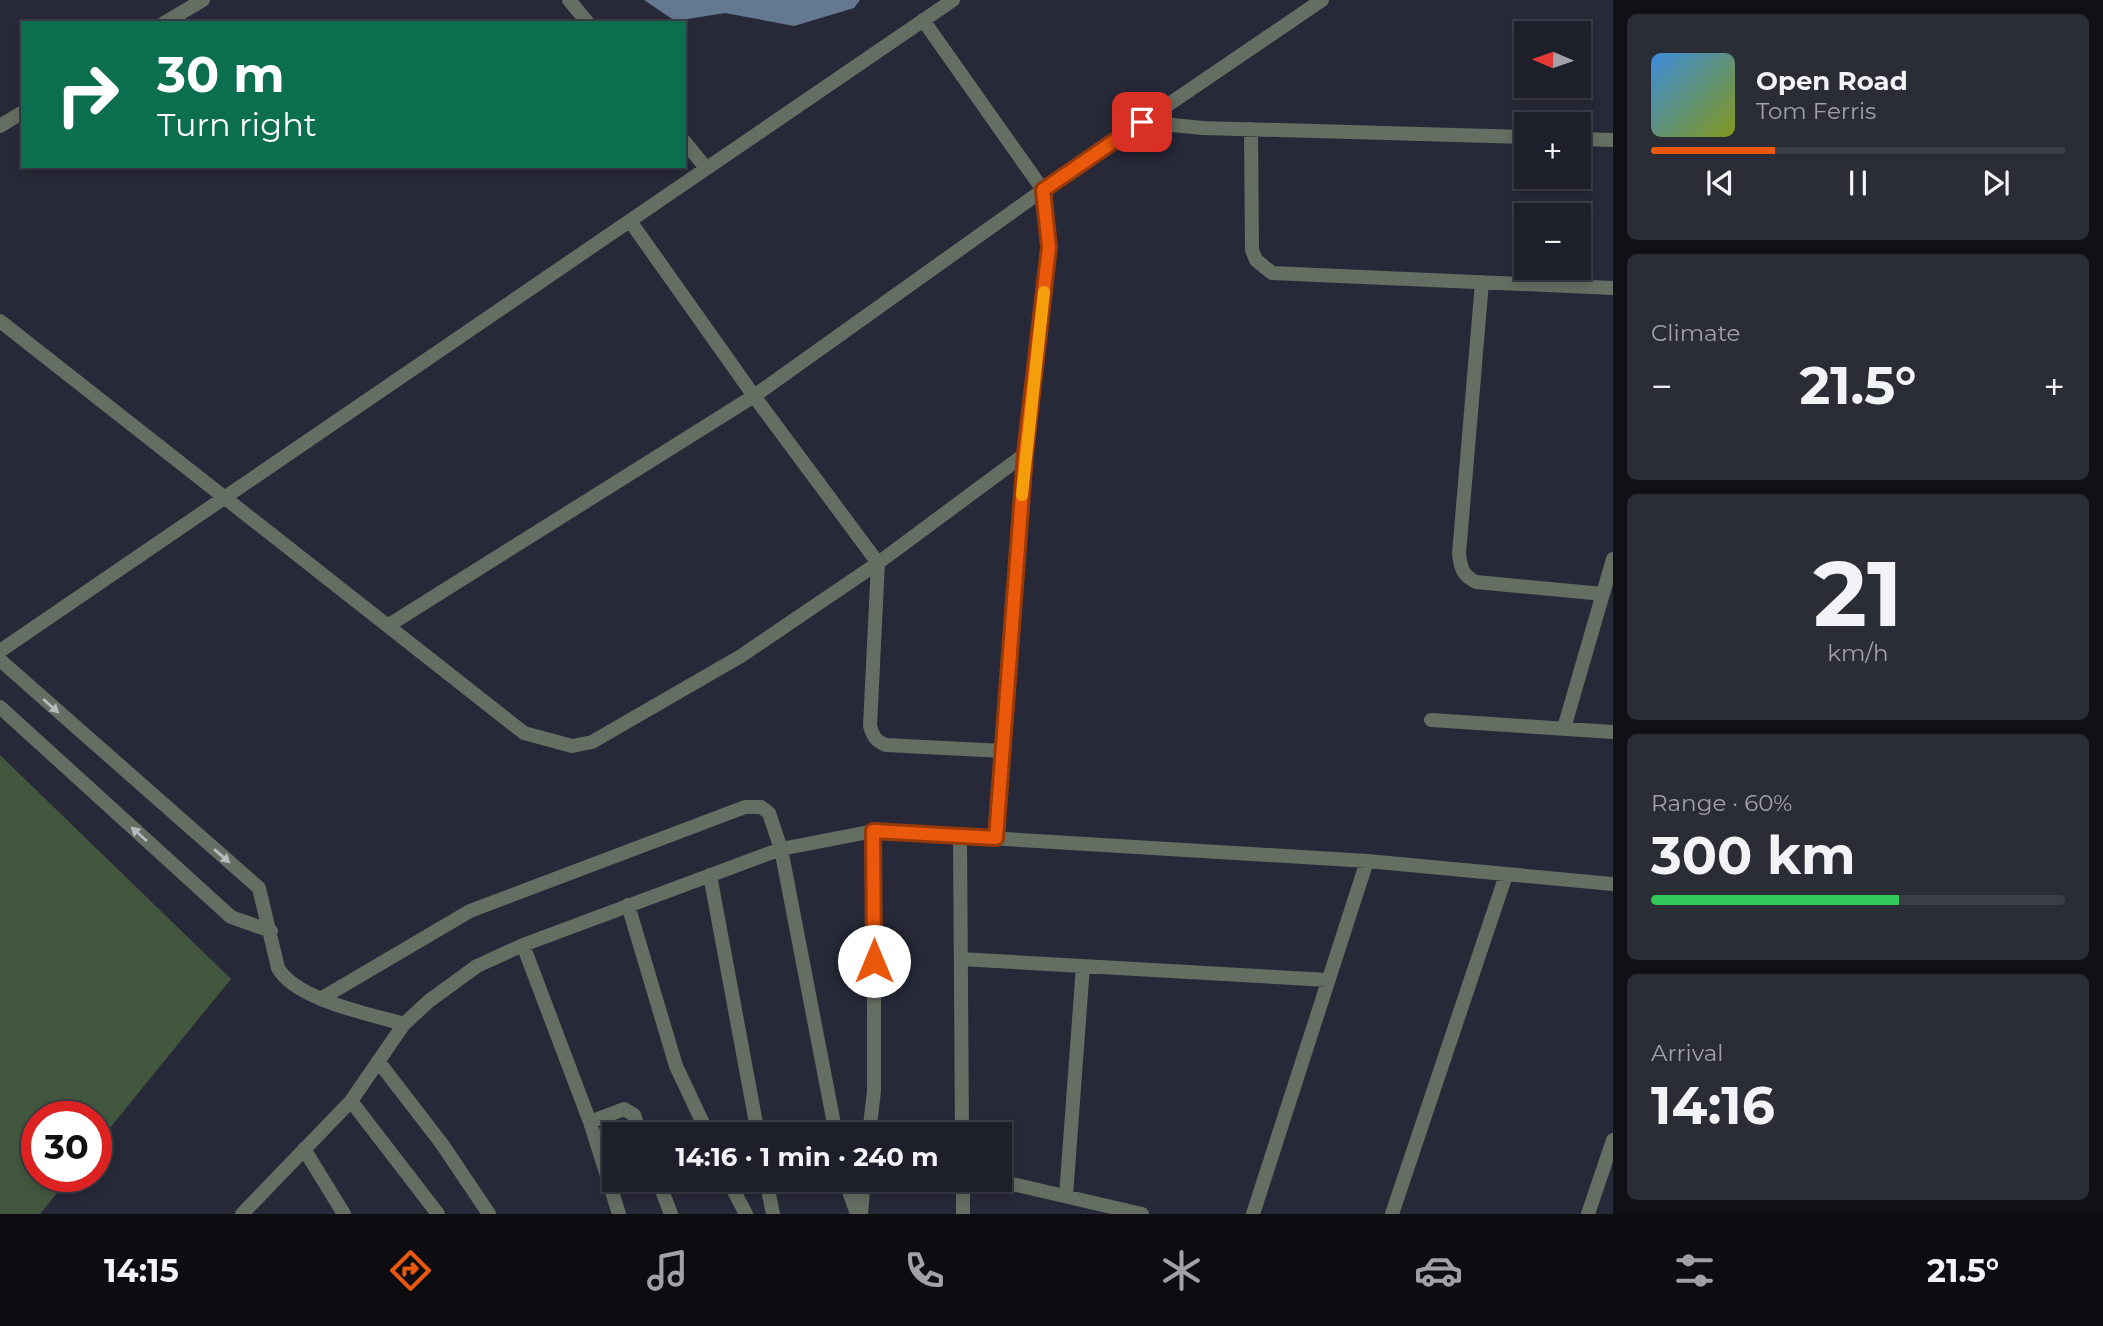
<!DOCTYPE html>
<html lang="en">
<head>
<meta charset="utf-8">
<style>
  :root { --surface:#1d1f2a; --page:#2a2c36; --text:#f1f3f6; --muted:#a0a2a8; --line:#3b3d47; --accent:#ea580c }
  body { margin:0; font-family:Montserrat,sans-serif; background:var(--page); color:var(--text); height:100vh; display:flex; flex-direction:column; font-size:26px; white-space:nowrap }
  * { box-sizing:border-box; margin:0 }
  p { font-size:23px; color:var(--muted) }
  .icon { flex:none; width:38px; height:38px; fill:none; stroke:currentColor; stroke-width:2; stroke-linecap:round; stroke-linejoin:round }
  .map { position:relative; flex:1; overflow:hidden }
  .sheet { display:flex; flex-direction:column; gap:14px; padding:14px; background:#101117; width:490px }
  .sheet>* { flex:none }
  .banner { position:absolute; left:21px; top:21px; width:665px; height:147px; border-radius:0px; box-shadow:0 4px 10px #0003,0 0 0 2px var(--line); background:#0b6e4f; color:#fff; overflow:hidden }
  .needle { width:46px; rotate:272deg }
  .controls { position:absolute; left:1514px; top:21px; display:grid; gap:14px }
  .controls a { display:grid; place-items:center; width:77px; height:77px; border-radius:0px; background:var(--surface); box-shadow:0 4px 10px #0003,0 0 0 2px var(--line); font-size:35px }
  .speed { position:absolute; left:21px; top:1101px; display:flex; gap:14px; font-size:35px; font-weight:700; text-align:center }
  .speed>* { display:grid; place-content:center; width:91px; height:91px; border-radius:50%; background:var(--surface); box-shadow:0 4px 10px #0003,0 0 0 2px var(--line); line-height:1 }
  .speed .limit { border:10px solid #d22; background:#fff; color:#111 }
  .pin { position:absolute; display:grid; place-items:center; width:60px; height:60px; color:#fff; margin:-30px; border-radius:14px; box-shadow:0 4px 10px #0006 }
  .me { position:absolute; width:77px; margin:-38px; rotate:0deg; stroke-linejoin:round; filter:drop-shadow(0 0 5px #0008) }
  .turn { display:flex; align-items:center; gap:24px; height:147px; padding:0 21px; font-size:32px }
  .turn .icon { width:91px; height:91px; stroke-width:2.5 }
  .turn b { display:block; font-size:49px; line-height:60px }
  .big { font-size:52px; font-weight:700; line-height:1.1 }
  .sheet .card { flex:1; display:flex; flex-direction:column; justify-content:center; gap:10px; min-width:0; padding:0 24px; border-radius:10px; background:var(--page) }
  .sheet .dial { align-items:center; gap:0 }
  .dial b { font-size:91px; line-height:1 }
  .song { display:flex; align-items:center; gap:21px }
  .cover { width:84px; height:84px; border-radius:10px; background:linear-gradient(135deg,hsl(210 70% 55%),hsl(70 70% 35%)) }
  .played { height:7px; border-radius:4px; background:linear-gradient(90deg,var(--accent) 30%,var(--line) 30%) }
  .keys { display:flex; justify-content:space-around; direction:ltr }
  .heat { display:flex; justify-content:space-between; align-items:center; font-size:38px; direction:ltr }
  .charge { height:10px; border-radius:5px; background:linear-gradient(90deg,#34c759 60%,var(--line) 0) }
  .trip { position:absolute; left:602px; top:1122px; width:410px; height:70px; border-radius:0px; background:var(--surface); box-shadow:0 4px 10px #0003,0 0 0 2px var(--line); font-weight:700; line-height:70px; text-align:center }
  .menu { display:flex; height:112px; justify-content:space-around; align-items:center; background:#0c0c11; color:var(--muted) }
  .menu .icon { width:49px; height:49px }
  .menu .on { color:var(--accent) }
  .menu b { font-size:32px; color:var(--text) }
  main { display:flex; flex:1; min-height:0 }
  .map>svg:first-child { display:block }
  .green { fill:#43573f }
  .water { fill:#647892 }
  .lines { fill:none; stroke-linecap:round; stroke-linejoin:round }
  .minor { stroke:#656e62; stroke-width:14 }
  .oneway { fill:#b8bbbe }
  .route-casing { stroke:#983908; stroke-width:18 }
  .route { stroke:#ea580c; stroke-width:12 }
  .slow { stroke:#f59e0b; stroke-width:12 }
</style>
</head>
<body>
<main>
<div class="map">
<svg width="1613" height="1214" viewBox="0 0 1613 1214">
  <rect width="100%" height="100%" fill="#272938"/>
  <path class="green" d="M0,755L231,979L96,1145V1116H37V1176H71L40,1214H0Z"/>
  <path class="water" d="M644,0H860L854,8L794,26L725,13L675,21Z"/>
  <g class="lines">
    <path class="minor" d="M569,0L588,23
      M923,20L1043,190L1049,247L1025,454L996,838
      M164,23L203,0
      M1142,122L1203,128L1526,137
      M0,126L23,112
      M1251,129L1252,250L1256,260L1272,273L1613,288
      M1578,139L1613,140
      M684,141L706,168
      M630,221L754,396L878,563L870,726C873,737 876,741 886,745L1003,751
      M1482,282L1459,554C1461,568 1462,575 1476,582L1603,594
      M0,321L524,733L572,746L592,742L741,656L878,563L1025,454
      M389,625L754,396L1043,190L1322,0
      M0,651L953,0
      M0,660L259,888L278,968C296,1000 370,1014 404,1024
      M0,707L231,917L271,931
      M1431,720L1613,732
      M1564,728L1613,559
      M960,836L962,1134
      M710,875L758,1134
      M628,905L676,1066L708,1134
      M523,945L590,1122L619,1214
      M961,959L1328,980
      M322,998L470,911L745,807H761L769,813L781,849L836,1134
      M378,1061L442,1144L489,1214
      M351,1101L438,1214
      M590,1122L624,1109L634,1115L641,1134
      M869,1134L874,1091V831
      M304,1149L344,1214
      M658,1180L671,1214
      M728,1180L746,1214
      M766,1180L773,1214
      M845,1180L857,1214
      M963,1180V1214
      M995,1180L1142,1214
      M1066,1196L1083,966
      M242,1214L351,1101L404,1024L429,1001L477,966L523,945L781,849L874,831L1367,861L1613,884
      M861,1214L864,1180
      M1253,1214L1367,861
      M1392,1214L1506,875
      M1588,1214L1613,1140"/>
  </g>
  <defs><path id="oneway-solid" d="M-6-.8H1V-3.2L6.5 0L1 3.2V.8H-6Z" transform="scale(1.75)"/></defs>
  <g class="oneway">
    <use href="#oneway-solid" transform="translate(51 706) rotate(42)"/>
    <use href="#oneway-solid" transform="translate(139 834) rotate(-138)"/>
    <use href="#oneway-solid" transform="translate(222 856) rotate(41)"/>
  </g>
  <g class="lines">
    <defs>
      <path id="route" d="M874,961L873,831L996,838L1025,454L1049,247L1043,190L1142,122"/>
    </defs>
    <use href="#route" class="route-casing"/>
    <use href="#route" class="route"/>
    <path class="slow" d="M1022,495L1044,292"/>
  </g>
</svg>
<div class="controls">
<a><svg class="needle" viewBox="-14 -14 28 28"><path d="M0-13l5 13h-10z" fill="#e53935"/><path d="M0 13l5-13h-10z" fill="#a0a2a8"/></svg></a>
<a>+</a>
<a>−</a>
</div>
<div class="speed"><div class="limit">30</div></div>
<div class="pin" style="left:1142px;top:122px;background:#d93025"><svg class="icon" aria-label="arrive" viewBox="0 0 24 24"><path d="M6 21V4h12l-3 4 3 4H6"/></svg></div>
<svg class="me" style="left:874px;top:961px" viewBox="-20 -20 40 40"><circle r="19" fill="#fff"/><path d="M0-13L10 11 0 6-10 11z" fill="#ea580c"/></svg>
<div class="trip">14:16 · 1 min · 240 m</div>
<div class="banner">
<div class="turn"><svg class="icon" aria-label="right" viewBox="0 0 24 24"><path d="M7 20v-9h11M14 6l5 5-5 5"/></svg><div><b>30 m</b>Turn right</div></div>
</div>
</div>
<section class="sheet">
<div class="card">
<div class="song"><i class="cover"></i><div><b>Open Road</b><p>Tom Ferris</p></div></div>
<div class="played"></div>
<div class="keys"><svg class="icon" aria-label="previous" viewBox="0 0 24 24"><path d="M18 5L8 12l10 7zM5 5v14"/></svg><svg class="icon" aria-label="pause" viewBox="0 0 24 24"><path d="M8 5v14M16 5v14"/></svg><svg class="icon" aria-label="next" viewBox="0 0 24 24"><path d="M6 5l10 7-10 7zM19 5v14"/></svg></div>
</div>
<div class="card"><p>Climate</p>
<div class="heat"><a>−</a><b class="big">21.5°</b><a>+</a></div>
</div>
<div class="card dial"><b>21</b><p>km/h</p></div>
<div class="card"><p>Range · 60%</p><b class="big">300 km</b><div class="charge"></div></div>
<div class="card"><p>Arrival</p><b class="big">14:16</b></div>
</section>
</main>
<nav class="menu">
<b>14:15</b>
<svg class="icon on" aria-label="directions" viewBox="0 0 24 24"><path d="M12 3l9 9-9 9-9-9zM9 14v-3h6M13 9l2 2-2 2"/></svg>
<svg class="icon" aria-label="music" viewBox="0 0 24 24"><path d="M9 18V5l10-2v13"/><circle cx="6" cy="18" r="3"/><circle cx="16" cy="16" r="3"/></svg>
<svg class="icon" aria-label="phone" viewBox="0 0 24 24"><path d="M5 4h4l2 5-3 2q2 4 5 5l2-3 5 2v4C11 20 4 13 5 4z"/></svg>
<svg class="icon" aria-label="climate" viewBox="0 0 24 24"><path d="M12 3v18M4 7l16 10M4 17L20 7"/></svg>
<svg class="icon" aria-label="car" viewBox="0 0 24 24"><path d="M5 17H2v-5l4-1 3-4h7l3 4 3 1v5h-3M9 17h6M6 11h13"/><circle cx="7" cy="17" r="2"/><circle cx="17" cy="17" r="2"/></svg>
<svg class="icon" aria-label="filters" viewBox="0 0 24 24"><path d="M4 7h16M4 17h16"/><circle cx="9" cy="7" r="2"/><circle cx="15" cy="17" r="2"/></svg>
<b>21.5°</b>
</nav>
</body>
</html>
